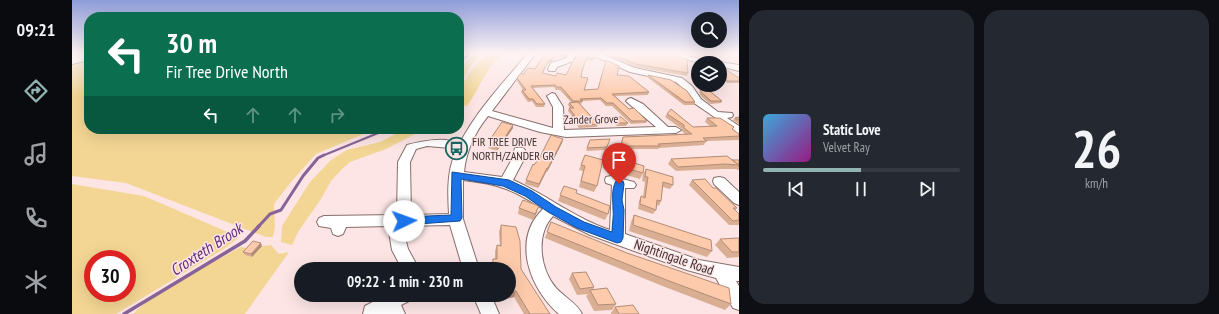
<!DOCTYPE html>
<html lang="en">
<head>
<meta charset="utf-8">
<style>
  :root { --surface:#171b24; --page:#242831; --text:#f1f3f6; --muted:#9ea1a6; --line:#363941; --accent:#91b4b3 }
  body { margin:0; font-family:"PT Sans Narrow",sans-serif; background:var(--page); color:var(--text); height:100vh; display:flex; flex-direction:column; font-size:15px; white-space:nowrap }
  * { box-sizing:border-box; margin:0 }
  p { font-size:13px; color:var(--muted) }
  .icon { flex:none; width:22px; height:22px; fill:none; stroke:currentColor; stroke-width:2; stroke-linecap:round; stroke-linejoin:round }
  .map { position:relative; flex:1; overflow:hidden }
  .details { display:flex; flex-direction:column; gap:10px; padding:10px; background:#0d0f14; width:480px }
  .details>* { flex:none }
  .hud { position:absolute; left:12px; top:12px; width:380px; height:122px; border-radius:16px; box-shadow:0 4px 16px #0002; background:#0b6e4f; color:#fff; overflow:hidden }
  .tools { position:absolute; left:619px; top:12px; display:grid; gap:8px }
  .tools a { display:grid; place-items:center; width:36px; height:36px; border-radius:50%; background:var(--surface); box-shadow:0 4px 16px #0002; font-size:20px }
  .speed { position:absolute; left:12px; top:250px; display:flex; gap:8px; font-size:20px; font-weight:700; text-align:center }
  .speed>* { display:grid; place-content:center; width:52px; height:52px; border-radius:50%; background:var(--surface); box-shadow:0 4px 16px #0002; line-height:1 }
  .speed .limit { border:6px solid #d22; background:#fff; color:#111 }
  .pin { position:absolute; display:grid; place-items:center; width:34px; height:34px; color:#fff; margin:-41px -17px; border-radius:50% 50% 50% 0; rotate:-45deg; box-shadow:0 0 4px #0007 }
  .pin .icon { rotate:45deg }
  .me { position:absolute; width:44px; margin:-22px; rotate:87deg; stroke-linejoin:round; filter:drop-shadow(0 0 3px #0008) }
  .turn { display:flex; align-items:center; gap:14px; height:84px; padding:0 16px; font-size:18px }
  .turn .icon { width:52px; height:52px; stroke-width:2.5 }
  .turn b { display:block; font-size:28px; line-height:34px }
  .lanes { display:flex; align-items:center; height:38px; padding:0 16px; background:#0003; justify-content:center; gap:20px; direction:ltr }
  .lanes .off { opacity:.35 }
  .details .card { flex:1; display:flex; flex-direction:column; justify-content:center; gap:6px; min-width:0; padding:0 14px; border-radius:16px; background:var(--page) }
  .details .dial { align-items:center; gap:0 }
  .dial b { font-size:52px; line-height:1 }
  .song { display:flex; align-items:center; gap:12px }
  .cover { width:48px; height:48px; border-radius:6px; background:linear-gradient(135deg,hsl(200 70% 55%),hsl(310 70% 35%)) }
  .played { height:4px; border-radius:2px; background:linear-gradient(90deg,var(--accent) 50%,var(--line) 50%) }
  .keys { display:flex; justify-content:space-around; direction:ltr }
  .details .tiles { flex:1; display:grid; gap:10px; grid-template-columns:repeat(2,1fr) }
  .trip { position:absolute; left:222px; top:262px; width:222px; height:40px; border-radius:20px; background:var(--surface); box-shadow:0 4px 16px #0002; font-weight:700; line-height:40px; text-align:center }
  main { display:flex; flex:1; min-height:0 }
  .dock { display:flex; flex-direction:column; width:72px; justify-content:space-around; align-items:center; background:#090b0e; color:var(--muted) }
  .dock .icon { width:28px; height:28px }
  .dock .on { color:var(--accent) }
  .dock b { font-size:18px; color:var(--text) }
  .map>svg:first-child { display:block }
  .green { fill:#f3d694; fill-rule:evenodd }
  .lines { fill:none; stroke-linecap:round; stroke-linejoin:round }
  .stream-far2 { stroke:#876398; stroke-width:2 }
  .stream-far1 { stroke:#876398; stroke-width:3 }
  .stream { stroke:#876398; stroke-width:3.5 }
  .minor-casing { stroke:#876e6d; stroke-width:2 }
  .highway-casing { stroke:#876e6d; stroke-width:2 }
  .minor { fill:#fff; fill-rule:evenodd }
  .highway { fill:#fff; fill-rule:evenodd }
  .wall { fill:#daae93 }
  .shaded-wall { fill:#b18d78 }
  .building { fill:#fdcaab; stroke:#b18d78 }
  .route { fill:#1a73e8; stroke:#114b97 }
  .labels { text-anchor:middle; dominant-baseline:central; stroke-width:3; stroke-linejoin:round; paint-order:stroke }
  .street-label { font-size:12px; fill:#3c3131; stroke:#fce5e4 }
  .poi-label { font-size:12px; fill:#3c3131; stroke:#fce5e4; text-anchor:start }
  .near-street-label { font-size:14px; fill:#3c3131; stroke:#fce5e4 }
  .near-water-label { font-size:16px; font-style:italic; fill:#622882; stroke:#fce5e4 }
</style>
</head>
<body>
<main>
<nav class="dock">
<b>09:21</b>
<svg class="icon on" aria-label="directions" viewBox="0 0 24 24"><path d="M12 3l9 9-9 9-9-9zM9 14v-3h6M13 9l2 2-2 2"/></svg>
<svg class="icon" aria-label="music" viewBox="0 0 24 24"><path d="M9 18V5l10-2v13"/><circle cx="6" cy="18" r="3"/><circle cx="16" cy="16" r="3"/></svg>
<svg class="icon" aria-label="phone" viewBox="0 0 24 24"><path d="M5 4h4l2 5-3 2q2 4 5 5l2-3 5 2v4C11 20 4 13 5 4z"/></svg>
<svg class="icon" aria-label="climate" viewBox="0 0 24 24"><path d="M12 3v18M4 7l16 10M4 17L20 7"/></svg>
</nav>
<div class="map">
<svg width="667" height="314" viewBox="0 0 667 314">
  <rect width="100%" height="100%" fill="#fce5e4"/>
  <path class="green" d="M403,53H411L400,64L387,87V69Z
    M416,53H432C414,67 408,88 395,106L387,104C387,83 400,67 416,53Z
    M17,59V129H303L244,154L219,182L202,204L203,227L201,237H194L54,183L0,176V63Z
    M333,129H350L343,134L314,149L278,162L270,169L259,181L249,199L226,232L220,245L209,242L210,226L238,182L259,160L275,150L308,142Z
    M0,184L72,196L167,237L155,247L44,314H0ZM21,259H55V293H21Z
    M199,245L207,254L217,252L173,314H62C71,299 144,261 163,250L169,247L175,248L180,257L190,246Z"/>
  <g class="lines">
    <path class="stream-far2" d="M387,63L398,53
      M250,156L316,129"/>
    <path class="stream-far1" d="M186,227L198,214L209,210L231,176L246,158L252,155"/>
    <path class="stream" d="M52,314L173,241L187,226"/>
    <defs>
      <path id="minor" d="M456,53H464L420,111L481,128V107L475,96L480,93L483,94L491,107L492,130L584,127L556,103L554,101L556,99L559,98L571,104L596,127H604L609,130L604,133L494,137L468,132L416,116C403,132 394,151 392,172L430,177L439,161L443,148H451L453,150L451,161L441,180C475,195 502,218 538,230L540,185L534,183L533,180L534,177L539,176L562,182L564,185L562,188H553V234L627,260L667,267V281H664L667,286V310L661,308L644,278L615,270L518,235L481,216C463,235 468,269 484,288C492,297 505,303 510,314H487C458,289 439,240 471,209C440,189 427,184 391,180V219L407,269H391L378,225L330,226L336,249L347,269H330L320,250L316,226L274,227L271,234L266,236L261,234L259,228L247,226L245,222L247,218L252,216L325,215L326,162L335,145C346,142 377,135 385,145L379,148L355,146L344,149L338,162L339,215L377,214C376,196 375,176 381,159C396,119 429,86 456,53Z
        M496,53H504L501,61L485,67L483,71H477L476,69L479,63L495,58Z
        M515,53H527L563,68L610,78L620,86L629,99L646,112L660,113L661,115L660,117L655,118L667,126V134L622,103L613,90L604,82L558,72Z
        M586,53H604L645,63L648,62L667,65V71L648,66V63H629Z
        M647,177L652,178L667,192V205L662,203L642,184L641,181L642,178Z
        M314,295H340L337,301L329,305L333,314H291L293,306Z
        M401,295H419L427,314H409Z"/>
      <path id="highway" d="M17,53V60L0,64V56Z"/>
    </defs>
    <use href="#minor" class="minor-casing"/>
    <use href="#highway" class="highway-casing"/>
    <use href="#minor" class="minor"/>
    <use href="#highway" class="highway"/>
  </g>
  <path class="wall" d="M473,53H495L494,57L490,58L483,57L480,61L476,63L470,73L484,76L494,75L501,61L523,56L521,61L514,60L510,72L509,77L512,90L526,89L545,75L577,92L576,95L543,96L557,109L575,121L574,123L559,124L540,106H534L528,100L510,101V103L508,104L526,124L525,127L507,128L500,118V116L496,111L497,108H498L496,105L497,103L499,102L488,90H484L482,87L461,88L473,104L472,107H464L460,101L456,102L449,92L450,90H451L445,81V78L463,69Z
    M536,53H596L616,73L615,76L563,67L535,55Z
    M648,66L667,78V83H655L648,78Z
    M576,75L623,102L622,105H612L575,77Z
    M628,85L650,101L649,103L638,104L628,95L627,87Z
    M595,114L621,127L638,126L633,122L635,118L662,127L661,129L667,134V140L634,141L632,145L587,148L586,149H547L551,137L613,134L610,131V129L593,117Z
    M540,117L556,123L554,126H545L539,120Z
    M667,117V124L661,120L663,118Z
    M441,128L425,151L416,148L417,146L420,141H419V138Z
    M491,139L490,143L475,172H474L466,188L453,184L454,180L462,165Z
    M518,140L535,147L534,150L514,151Z
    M513,155L525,186L522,192L507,187L511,171L507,170Z
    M534,159L554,172L552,175L531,168Z
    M599,159L667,160V170H666L664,169H650L604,171L596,164Z
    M559,162L571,173L568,179L554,175L556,168Z
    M574,169L601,185L598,189L591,187L589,201L587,206L585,205L584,210L581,214L566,209L567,201L569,196L571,197L573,182L570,181L571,174Z
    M620,180L641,188L665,208L663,210L667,214V225H657L617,185Z
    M492,186L536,214L533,220L486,201Z
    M447,208L465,212L461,220L446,214Z
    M562,215L640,251L635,257L557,231L559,222Z
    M479,222L659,304L653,310L588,285L473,238Z
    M429,225L449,269L478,314H452L442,297L434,299L433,295H437V269H419V265L421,259H423V251L425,245L428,246L427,232Z
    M667,238V257L655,258L643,245L648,239Z
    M190,246L180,257L173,255L171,252Z
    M500,273L522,287L521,290L544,304L540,310L522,311L514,296L516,294L505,295L497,279Z
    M543,307L567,314H539V313Z"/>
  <path class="shaded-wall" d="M483,54L480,61L476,63L469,76L470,73L477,60Z
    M494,54V57L490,58L491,56Z
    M441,125V128L425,151L426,148Z
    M491,139L490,143L475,172L476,168Z
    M475,168L474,172L466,188L467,184Z
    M467,206L465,212L461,220L463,214Z
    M189,243L190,246L180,257L179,254Z
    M444,291L442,297L434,299L436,295H437V292Z"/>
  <path class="building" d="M473,53H495L494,54L491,56L483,54L481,59L477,60L470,73L484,76L485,73L494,75L501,61L503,59L505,53H518L523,56L522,59L515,57L510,71L509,77L516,78L512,90L526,89L534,60L547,66L545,75L557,76L577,92L540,94L557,109L562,108L575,121H560L541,103H535L529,98L508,99L511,101H501L489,87H485L483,85L459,86L473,104H465L461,99H457L450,90H454L445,78L449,73L451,75L456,68L463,69Z
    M538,53H596L615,59L616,73L564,64Z
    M648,66L667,78V81H656L648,75Z
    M576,75L599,80L615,91L623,102H613Z
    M628,85L640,93L650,101H639L629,92Z
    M506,102L526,124L508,125L500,116H503L497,108H502L497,103Z
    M599,109L621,127L645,126L635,118H648L662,127L660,129L667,134V136L631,138L635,141L586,144L588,146H549L551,137L620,134L612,128V125L595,114Z
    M540,117H549L556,123H546Z
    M667,117V120L663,118Z
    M430,122L441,125L426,148L417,146L421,139L419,138Z
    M479,135L491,139L476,168H475L467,184L454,180L461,164L462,165L468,157Z
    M538,139L535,147L515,148L518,140Z
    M513,155L531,160L525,186L509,181L513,166L509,165Z
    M655,156L667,165L653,164L606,167L599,159Z
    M534,159L555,165L554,172L532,165Z
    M660,160H667V166H666L667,165Z
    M559,162L572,166L571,173L557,169Z
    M574,169L601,177V185L591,182L589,201L585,200L584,210L568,204L569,196L573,198L576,177H573Z
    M633,179L641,188H644L665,208H661L667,214V220L661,221L620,180Z
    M492,186L505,190L504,193L538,206L536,214L488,195Z
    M451,200L467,206L463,214L447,208Z
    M562,215L639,240L640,251L561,225Z
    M479,222L555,253L657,288L659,304L592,279L475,232Z
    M429,225L444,227L448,241L449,269L478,314H458L444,291L437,292V283H439L437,279V269H421V259H425V245L429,246Z
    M667,238V252H660L648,239Z
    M181,241L189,243L179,254L171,252Z
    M514,272L522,287L508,289L500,273Z
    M535,288L544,304L526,305L518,290Z
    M561,305L567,314H547L543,307Z"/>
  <linearGradient id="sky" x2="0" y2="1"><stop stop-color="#8e9cda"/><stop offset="0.55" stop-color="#fef3f3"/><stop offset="1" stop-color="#fef3f3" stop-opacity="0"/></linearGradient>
  <rect width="667" height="97" fill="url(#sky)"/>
  <path class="route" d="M380,172L437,180L460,191L484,207L512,222L540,232C540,224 542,216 541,209C541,200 539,190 544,181H551L552,184L550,200L552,210L551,238L549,242L545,243L505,228L476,212L453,196L431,186L389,179L390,218L388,221L332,225L328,224L326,221L328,218L332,217L379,215Z"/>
  <defs>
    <symbol id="bus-ring" viewBox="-11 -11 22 22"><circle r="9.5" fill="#fce5e4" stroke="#1b6762" stroke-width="1.5"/><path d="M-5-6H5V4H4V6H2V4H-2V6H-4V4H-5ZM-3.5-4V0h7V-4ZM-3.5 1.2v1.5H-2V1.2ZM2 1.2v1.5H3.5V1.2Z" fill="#1b6762"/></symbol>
  </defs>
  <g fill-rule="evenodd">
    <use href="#bus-ring" x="372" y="136" width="25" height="25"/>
  </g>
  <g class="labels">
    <g class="street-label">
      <text transform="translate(519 119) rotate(-1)">Zander Grove</text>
    </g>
    <g class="poi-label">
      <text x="400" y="141">FIR TREE DRIVE<tspan x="400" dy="14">NORTH/ZANDER GR</tspan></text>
    </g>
    <g class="near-street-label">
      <text transform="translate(602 257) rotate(19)">Nightingale Road</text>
    </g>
    <g class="near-water-label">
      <text transform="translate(134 249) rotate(-33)">Croxteth Brook</text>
    </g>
  </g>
</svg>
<div class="tools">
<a><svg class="icon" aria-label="search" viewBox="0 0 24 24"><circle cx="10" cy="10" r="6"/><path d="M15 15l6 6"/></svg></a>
<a><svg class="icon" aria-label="layers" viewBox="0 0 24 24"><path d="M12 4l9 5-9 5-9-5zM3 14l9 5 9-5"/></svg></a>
</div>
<div class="speed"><div class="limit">30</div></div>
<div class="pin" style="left:547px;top:184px;background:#d93025"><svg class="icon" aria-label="arrive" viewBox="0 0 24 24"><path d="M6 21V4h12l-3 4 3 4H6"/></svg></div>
<svg class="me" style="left:332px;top:221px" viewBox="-20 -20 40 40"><circle r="19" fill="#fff"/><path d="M0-13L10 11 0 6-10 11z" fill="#1a73e8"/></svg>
<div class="trip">09:22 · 1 min · 230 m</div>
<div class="hud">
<div class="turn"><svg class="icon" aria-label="left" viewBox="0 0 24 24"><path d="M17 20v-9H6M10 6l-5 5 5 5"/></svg><div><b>30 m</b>Fir Tree Drive North</div></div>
<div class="lanes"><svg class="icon" aria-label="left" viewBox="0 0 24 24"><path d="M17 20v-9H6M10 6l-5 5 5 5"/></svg><svg class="icon off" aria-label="ahead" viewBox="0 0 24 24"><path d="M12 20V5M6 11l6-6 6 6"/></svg><svg class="icon off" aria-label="ahead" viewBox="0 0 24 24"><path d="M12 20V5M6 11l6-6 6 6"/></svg><svg class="icon off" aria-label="right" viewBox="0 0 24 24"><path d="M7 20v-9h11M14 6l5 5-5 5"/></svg></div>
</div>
</div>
<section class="details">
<div class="tiles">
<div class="card">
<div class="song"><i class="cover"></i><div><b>Static Love</b><p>Velvet Ray</p></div></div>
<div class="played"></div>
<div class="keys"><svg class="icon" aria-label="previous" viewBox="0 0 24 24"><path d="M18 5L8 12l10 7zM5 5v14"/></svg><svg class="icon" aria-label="pause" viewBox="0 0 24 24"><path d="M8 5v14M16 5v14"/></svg><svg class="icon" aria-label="next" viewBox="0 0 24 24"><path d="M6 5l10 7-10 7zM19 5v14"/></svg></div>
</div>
<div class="card dial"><b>26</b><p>km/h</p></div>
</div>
</section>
</main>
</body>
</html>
